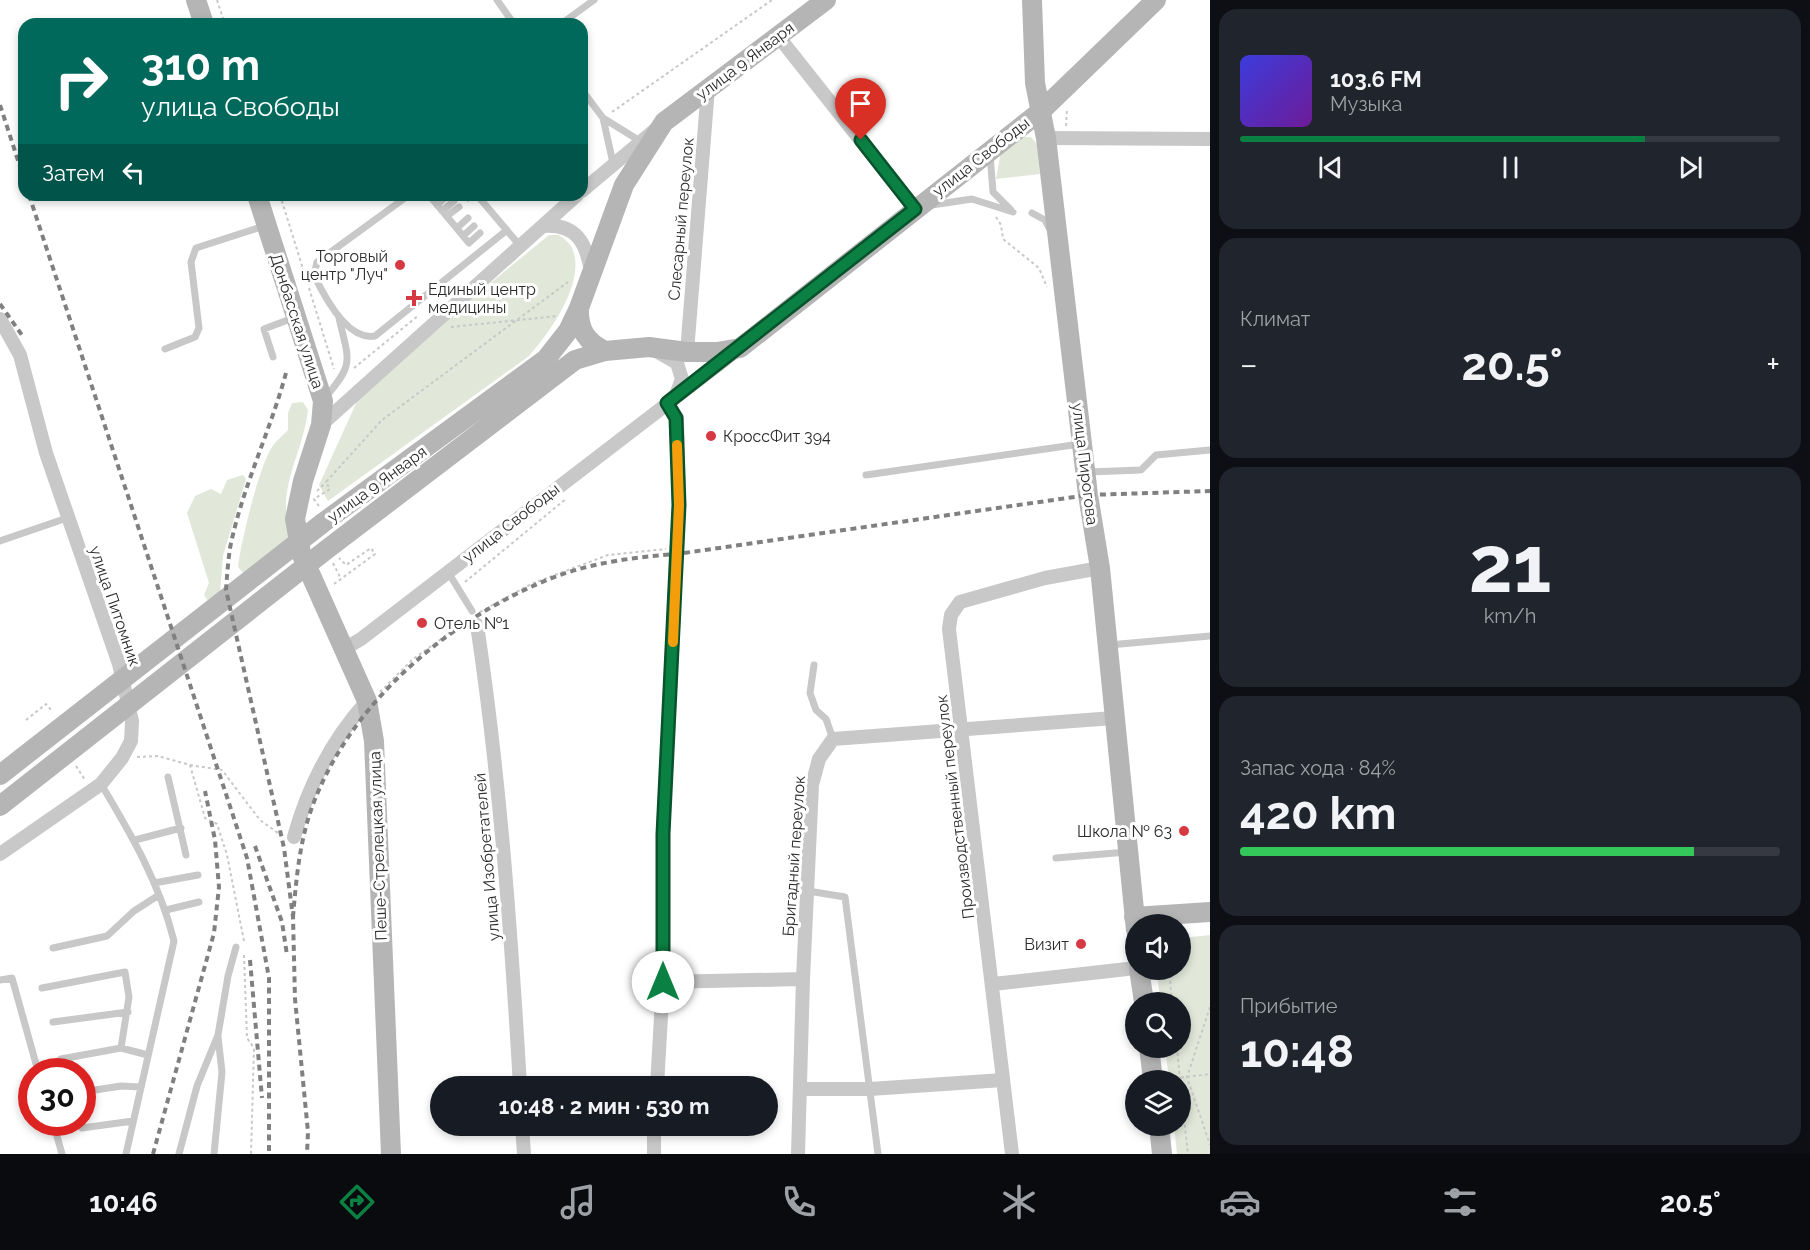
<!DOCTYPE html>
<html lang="ru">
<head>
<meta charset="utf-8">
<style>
  :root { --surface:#171b24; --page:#20242c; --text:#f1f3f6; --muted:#9ea1a6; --line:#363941; --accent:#0b8043 }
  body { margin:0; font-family:Raleway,sans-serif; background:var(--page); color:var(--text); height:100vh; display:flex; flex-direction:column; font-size:22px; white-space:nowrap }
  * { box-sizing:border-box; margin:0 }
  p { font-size:20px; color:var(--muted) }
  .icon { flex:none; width:33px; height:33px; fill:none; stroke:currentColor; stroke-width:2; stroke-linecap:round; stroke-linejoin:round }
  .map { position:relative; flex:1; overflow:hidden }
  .panel { display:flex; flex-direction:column; gap:9px; padding:9px; background:#0d0f14; width:600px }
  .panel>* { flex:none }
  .banner { position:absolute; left:18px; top:18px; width:570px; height:183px; border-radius:18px; box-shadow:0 3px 9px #0003; background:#00695c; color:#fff; overflow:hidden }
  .fabs { position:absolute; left:1125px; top:914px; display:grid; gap:12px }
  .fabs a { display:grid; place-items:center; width:66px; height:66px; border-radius:50%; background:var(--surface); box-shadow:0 3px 9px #0003; font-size:30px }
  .speed { position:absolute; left:18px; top:1058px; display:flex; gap:12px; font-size:30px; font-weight:700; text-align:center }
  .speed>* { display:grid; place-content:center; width:78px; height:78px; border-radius:50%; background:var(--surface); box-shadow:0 3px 9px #0003; line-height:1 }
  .speed .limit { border:9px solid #d22; background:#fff; color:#111 }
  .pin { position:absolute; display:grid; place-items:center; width:51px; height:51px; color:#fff; margin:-62px -26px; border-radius:50% 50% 50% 0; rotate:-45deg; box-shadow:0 0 6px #0007 }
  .pin .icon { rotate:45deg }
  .me { position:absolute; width:66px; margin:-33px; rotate:0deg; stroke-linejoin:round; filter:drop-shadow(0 0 4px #0008) }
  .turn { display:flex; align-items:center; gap:21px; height:126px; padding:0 24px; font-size:27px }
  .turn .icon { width:78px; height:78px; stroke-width:2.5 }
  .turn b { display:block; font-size:42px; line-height:51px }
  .then { display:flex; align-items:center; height:57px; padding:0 24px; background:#0003; gap:12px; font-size:22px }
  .big { font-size:45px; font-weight:700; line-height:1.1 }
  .panel .widget { flex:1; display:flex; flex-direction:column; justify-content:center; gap:9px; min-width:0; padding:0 21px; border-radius:18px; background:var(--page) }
  .panel .dial { align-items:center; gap:0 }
  .dial b { font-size:78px; line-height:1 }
  .song { display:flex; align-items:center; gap:18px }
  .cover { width:72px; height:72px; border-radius:9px; background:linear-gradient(135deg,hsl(240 70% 55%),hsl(280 70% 35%)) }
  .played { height:6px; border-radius:3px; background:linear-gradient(90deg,var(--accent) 75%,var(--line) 75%) }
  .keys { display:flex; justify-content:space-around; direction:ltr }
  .heat { display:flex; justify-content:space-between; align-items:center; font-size:33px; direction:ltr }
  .charge { height:9px; border-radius:4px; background:linear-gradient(90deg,#34c759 84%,var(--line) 0) }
  .trip { position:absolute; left:430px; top:1076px; width:348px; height:60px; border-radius:30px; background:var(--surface); box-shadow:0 3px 9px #0003; font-weight:700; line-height:60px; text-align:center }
  .dock { display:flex; height:96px; justify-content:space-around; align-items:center; background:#090b0e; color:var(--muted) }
  .dock .icon { width:42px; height:42px }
  .dock .on { color:var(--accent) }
  .dock b { font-size:27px; color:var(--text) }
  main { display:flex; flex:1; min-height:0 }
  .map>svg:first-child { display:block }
  .green { fill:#e1e8d9 }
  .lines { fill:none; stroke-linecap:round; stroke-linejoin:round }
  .path { stroke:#c8c8c8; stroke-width:2; stroke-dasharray:3 3; stroke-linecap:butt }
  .lane { stroke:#c8c8c8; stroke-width:7 }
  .street { stroke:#c8c8c8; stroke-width:14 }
  .secondary { stroke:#b5b5b5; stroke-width:20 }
  .rail { stroke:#808080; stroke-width:4; stroke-dasharray:6 4.5; stroke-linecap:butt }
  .route-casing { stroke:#07532c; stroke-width:15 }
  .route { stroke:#0b8043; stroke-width:10 }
  .slow { stroke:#f59e0b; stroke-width:10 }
  .poi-dot { fill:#d73943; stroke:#fff; stroke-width:2 }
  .labels { text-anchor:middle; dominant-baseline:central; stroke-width:6; stroke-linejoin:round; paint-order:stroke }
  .street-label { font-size:16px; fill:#2b2b2b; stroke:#fff }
  .poi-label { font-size:16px; fill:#2b2b2b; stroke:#fff; text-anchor:end }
</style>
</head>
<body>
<main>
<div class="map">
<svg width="1210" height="1154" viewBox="0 0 1210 1154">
  <rect width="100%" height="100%" fill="#fff"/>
  <path class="green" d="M1021,137H1031L1037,144L1040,174L996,179L1001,152Z
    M549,235H559C563,238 570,243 572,248C587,281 550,332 529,356L328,501L319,485L358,399L388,367Z
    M303,402L308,410C302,458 276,486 290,537L244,574L238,567C241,542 259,466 272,447C276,441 283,435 288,430V413L292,403Z
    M243,475L246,479L223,556L220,593L208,601L204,595L209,583L187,513L195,496L211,489L221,494L227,480Z
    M1210,935V1154H1177L1174,1125H1180V1080H1169L1165,1047H1180V1002H1160L1157,969H1180L1181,938Z"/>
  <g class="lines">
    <path class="path" d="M217,0L225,24
      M612,112L772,0
      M1066,126L1067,108
      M280,195L304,272
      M996,217L1001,225L1003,239L1039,268L1047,287
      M309,288L334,369
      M451,327L558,316
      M354,368L419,315
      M317,491L326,482
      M319,506L314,499L330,489L326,482L382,420L568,282
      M333,563L341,579
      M465,582L567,498
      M334,584L375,554L371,548L346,565L339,558
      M480,612L531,584L608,555L666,549
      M380,692L413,659L465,622
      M26,720L46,704L53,712
      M137,757L158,756L190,765L205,818L217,824L227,855L244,941
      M190,765L222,770L260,820L282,836
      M76,766L85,780
      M244,955L247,1038L254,1048L251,1154
      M1169,969L1172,1002
      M1210,1007L1187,1077L1210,1145
      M1177,1047L1180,1080
      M1169,1079L1210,1074
      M1180,1083L1188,1154"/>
    <path class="lane" d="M497,0L514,24
      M561,24L594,0
      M582,90L603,118L640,141
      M603,118L613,163
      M990,154L993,192L1011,210
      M409,195L317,262L314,275C324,296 347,341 375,336L507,230
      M429,195L469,243L480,233
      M477,195L521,247
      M468,198L472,195
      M437,205L448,195
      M932,205L972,199L1013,212
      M442,211L454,201
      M1032,213L1045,220L1049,228
      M447,216L459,207
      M457,228L468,218
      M463,236L474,226
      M165,349L195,337L199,328L191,262L196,248L264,226
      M273,357L264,329L293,318
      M324,399C355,363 349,362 339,318
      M1088,472L1141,470L1156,455L1210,450
      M866,475L1080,444
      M0,541L67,518
      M448,572L472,611
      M1109,645L1210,636
      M814,665L810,693L816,710L826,719L833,739
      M168,777L186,855
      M101,784C131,834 160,884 174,941L126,1154
      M135,840L181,828
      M1056,858L1127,852
      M154,883L198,875
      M808,891L845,897L878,1154
      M166,910L199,902
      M53,948L107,936L134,911L159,895
      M0,980L12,978L38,1071
      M42,988L125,972L129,997L121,1048
      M53,1022L128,1012
      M61,1059L121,1048L148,1055
      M82,1092L121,1086L141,1087
      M53,1122L62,1154
      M82,1128L133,1121
      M179,1154L197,1086L218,1035L228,976L236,947
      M214,1154L222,1072L218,1037"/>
    <path class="street" d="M778,36L915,209
      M1046,138L1210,139
      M582,191L656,129
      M544,226C576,224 586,242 591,271
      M0,319L20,355L46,453L119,664L132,721L131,741L122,758L101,784L0,854
      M656,351L677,363L682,379L676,395
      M687,352L708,88
      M321,425L577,195
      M477,625C500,778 511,932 520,1086
      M344,649L361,639L736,351
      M294,837C308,786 332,740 367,701
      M663,982L803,979
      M993,984L1136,968
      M657,1086L663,982V834L679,505L677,418L667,403
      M800,1089H870L1003,1080
      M522,1125L524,1154
      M654,1154V1125
      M798,1154L803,979L812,785L819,759L833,739L1114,718
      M1012,1154L949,629L951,615L960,602L1045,578L1100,568"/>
    <path class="secondary" d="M196,0L204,24
      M1032,0L1035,83L1046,138L1088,495L1100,568L1136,930
      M257,195L323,401L321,425L303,481L295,519L301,553L367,701L374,741L391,1154
      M579,308C578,329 586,342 605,351
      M0,775L324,522L546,359L568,331L579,308L624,185L664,122L826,0
      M0,806L326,550L575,360L605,351L649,347L687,352H717L740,348L1041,111L1156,0
      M1134,917L1210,912
      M1139,969L1144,1002
      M1149,1047L1153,1080
      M1159,1125L1162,1154"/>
    <path class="rail" d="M0,105L24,179
      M29,195L247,858L269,978V1154
      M0,304L24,338
      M286,373C270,432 242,488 230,548C228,562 227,576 226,590L284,848L293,917L295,999L308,1132L307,1154
      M255,846L282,922L287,955
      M293,917C296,882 299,845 311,810C349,702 452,616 557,576C596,562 636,557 677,554L1088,495L1210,491
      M250,960L262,1098
      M153,1154L214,933L219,887L215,840L205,791"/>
  </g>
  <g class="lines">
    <defs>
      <path id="route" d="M663,982V834L679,505L676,418L667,403L915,209L861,140"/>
    </defs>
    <use href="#route" class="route-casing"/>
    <use href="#route" class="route"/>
    <path class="slow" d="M673,642L679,505L677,445"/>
  </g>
  <g class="poi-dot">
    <circle cx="400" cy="265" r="6"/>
    <path d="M411 289h6v6h6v6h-6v6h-6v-6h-6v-6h6z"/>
    <circle cx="711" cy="436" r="6"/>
    <circle cx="422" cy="623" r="6"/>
    <circle cx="1184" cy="831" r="6"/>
    <circle cx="1081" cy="944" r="6"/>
  </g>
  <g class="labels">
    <g class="street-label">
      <text transform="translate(745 61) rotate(-37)">улица 9 Января</text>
      <text transform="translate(981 157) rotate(-38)">улица Свободы</text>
      <text transform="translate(681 219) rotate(-85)">Слесарный переулок</text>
      <text transform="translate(297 321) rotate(72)">Донбасская улица</text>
      <text transform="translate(1085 464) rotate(83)">улица Пирогова</text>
      <text transform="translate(377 484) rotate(-36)">улица 9 Января</text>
      <text transform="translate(511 523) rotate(-38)">улица Свободы</text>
      <text transform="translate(115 606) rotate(71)">улица Питомник</text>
      <text transform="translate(955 807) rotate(-97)">Производственный переулок</text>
      <text transform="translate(378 846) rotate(-92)">Пеше-Стрелецкая улица</text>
      <text transform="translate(794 856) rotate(-86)">Бригадный переулок</text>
      <text transform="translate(487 857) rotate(-95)">улица Изобретателей</text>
    </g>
    <g class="poi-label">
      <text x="388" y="256">Торговый<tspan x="388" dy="18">центр "Луч"</tspan></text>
      <text x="428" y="289" text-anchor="start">Единый центр<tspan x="428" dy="18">медицины</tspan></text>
      <text x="723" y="436" text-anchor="start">КроссФит 394</text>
      <text x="434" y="623" text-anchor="start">Отель №1</text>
      <text x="1172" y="831">Школа № 63</text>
      <text x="1069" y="944">Визит</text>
    </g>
  </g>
</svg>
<div class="fabs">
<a><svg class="icon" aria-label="sound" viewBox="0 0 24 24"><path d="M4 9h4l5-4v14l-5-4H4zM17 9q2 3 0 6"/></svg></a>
<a><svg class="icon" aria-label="search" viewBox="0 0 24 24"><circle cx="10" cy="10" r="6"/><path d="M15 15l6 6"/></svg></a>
<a><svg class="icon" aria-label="layers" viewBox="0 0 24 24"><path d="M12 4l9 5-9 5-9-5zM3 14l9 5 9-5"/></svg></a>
</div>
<div class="speed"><div class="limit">30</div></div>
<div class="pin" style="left:861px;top:140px;background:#d93025"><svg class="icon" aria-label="arrive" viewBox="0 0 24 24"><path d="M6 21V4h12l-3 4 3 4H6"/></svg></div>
<svg class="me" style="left:663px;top:982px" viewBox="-20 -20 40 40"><circle r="19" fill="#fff"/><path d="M0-13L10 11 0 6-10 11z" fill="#0b8043"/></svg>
<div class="trip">10:48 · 2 мин · 530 m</div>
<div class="banner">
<div class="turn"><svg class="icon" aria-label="right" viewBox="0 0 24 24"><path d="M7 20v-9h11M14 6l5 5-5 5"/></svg><div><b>310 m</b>улица Свободы</div></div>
<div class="then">Затем<svg class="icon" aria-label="left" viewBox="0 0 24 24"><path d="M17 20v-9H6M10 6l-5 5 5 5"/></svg></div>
</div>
</div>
<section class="panel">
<div class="widget">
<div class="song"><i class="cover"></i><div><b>103.6 FM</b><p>Музыка</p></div></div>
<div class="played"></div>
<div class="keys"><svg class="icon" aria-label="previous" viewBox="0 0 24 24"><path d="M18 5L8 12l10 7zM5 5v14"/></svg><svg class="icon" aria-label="pause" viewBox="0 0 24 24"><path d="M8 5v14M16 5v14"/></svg><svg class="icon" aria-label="next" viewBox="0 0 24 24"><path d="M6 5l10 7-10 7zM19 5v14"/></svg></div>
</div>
<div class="widget"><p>Климат</p>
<div class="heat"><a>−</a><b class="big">20.5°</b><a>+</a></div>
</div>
<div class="widget dial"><b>21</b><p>km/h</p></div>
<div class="widget"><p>Запас хода · 84%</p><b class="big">420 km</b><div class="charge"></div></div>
<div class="widget"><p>Прибытие</p><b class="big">10:48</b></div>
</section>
</main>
<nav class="dock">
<b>10:46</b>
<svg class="icon on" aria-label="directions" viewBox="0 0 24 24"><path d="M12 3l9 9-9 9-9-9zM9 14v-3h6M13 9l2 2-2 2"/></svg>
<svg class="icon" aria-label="music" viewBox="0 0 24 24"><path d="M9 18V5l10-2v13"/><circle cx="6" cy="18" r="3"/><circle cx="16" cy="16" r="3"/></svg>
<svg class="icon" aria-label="phone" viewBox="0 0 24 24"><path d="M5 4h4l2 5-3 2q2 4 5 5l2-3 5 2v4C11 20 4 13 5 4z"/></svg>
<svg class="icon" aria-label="climate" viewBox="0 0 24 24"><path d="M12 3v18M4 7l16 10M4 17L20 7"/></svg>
<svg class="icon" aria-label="car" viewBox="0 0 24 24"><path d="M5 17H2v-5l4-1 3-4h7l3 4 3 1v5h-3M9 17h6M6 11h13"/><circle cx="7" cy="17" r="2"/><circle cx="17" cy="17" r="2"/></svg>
<svg class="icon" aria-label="filters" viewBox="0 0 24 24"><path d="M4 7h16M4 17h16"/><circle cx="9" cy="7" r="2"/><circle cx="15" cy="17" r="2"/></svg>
<b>20.5°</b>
</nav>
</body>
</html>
